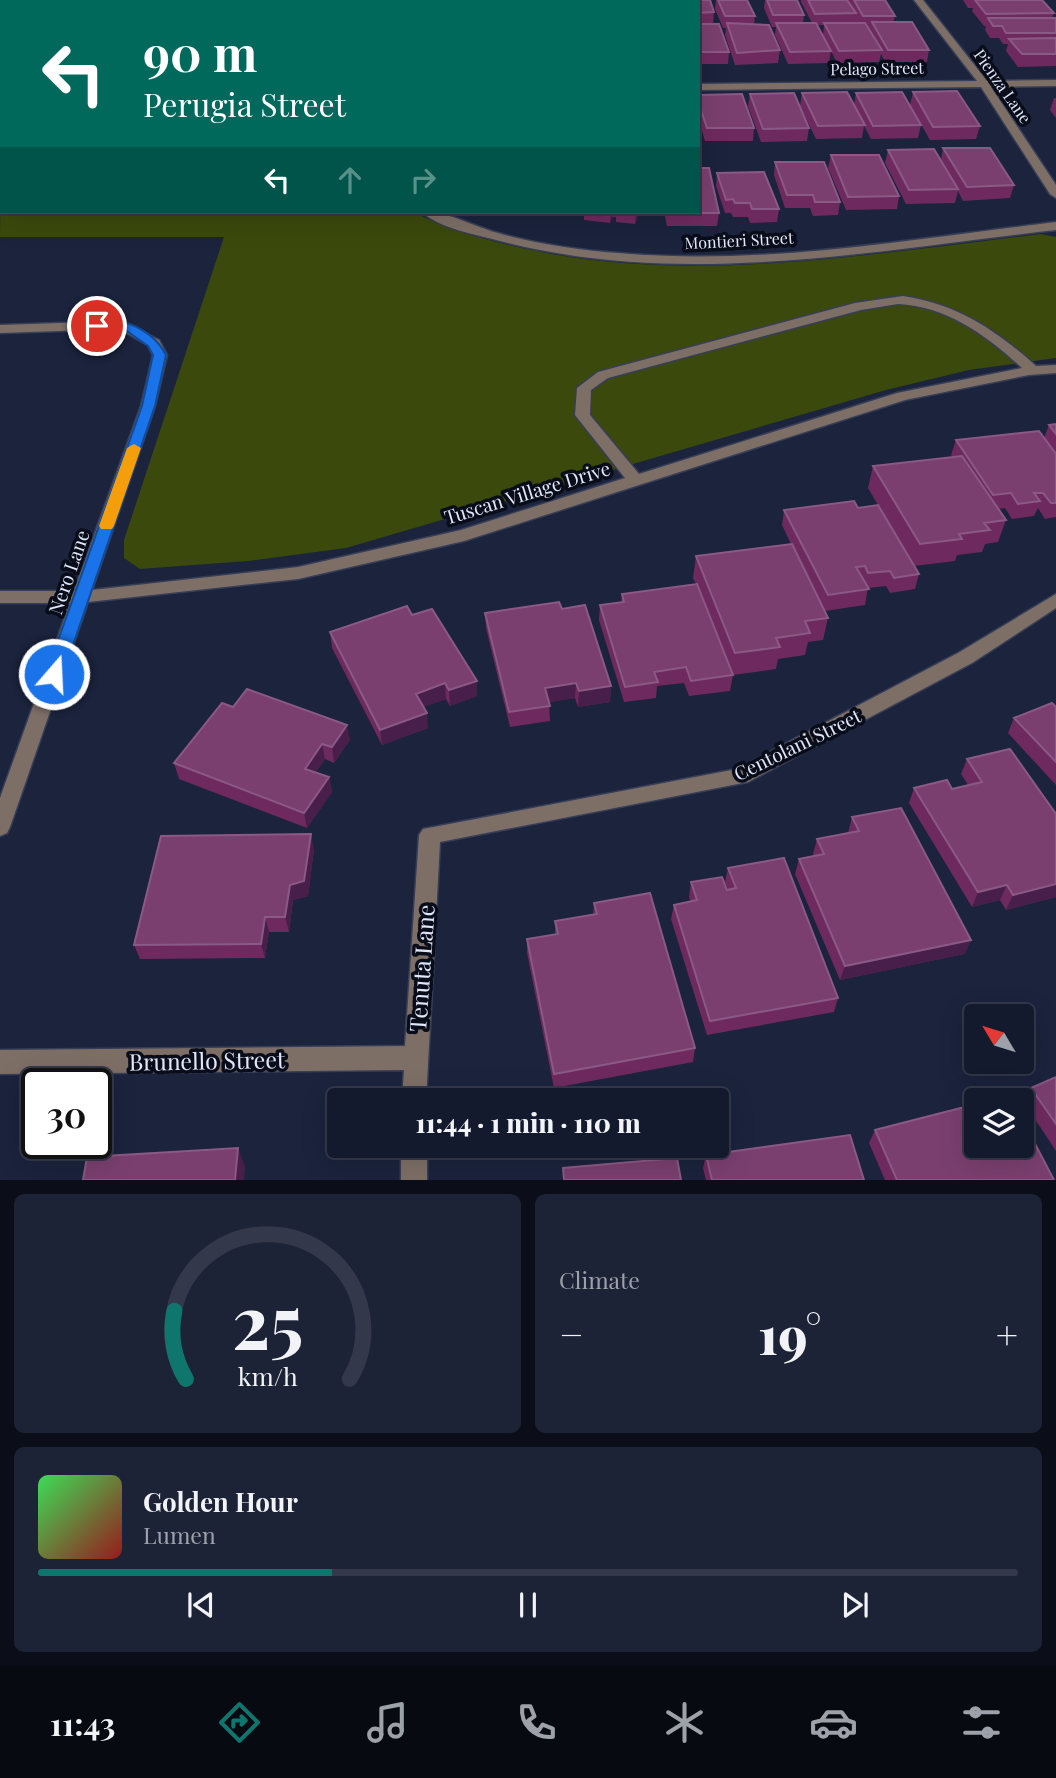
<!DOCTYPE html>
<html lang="en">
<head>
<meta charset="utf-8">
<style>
  :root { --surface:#141a2e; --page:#1d2336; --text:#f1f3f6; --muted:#9da1aa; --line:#33384a; --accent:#0f766e }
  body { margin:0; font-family:"Playfair Display",serif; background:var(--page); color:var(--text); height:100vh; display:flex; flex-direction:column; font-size:26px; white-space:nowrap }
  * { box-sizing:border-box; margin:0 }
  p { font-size:23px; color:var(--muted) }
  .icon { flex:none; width:38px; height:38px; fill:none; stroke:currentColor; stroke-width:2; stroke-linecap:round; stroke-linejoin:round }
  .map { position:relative; height:1180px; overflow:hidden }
  .side { display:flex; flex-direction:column; gap:14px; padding:14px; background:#0b0e19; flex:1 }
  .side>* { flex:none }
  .hud { position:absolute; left:0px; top:0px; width:700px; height:214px; box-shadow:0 7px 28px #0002,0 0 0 2px var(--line); background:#00695c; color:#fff; overflow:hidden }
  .needle { width:46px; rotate:308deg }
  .controls { position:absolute; left:964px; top:1004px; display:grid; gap:14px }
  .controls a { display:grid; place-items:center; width:70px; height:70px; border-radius:7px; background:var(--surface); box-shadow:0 7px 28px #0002,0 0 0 2px var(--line); font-size:35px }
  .speed { position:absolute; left:21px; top:1068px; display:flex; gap:14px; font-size:35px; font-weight:700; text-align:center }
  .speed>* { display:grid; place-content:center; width:91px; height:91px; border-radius:50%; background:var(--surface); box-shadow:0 7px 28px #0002,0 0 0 2px var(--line); line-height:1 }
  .speed .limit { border:4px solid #111; border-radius:10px; background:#fff; color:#111 }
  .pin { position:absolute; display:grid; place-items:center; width:60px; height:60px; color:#fff; margin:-30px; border:4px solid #fff; border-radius:50%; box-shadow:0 2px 7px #0007 }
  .me { position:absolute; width:77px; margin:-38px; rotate:19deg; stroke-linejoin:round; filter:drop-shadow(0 0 5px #0008) }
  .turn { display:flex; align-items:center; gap:24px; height:147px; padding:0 28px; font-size:32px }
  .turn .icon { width:91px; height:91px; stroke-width:2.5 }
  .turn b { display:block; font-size:49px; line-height:60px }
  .lanes { display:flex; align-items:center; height:66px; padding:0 28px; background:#0003; justify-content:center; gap:35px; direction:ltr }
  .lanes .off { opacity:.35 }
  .big { font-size:52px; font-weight:800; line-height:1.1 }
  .side .tile { flex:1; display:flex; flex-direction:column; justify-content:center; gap:10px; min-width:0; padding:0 24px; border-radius:10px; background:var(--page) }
  .side .dial { align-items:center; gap:0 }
  .dial svg { height:182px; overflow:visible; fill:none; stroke:var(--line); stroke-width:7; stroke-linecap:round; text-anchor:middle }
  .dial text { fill:var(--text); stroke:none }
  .song { display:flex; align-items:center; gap:21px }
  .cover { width:84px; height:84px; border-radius:10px; background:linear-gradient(135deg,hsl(130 70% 55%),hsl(0 70% 35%)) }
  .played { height:7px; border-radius:4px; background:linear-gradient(90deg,var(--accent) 30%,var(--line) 30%) }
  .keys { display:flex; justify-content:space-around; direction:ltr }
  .heat { display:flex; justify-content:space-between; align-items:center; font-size:38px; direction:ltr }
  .side .tiles { flex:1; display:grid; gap:14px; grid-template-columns:1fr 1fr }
  .tile:last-child { grid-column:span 2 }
  .trip { position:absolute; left:327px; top:1088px; width:402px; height:70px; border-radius:7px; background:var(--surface); box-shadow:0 7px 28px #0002,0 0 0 2px var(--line); font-weight:800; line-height:70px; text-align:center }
  .dock { display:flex; height:112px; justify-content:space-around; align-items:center; background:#080a12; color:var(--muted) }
  .dock .icon { width:49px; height:49px }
  .dock .on { color:var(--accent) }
  .dock b { font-size:32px; color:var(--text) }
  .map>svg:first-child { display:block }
  .green { fill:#3b490c }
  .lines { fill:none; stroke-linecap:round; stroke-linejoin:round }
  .minor-casing { stroke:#373e57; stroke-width:3 }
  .minor { fill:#7d6f66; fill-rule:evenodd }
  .wall { fill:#6e2a5f; fill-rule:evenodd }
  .shaded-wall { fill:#471f4a }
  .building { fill:#7a3f6f; stroke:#8a5985; stroke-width:2 }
  .route { fill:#1a73e8; stroke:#114b97; stroke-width:2 }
  .slow { fill:#f59e0b }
  .labels { text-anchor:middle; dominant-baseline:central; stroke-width:7; stroke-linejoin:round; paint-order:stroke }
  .far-street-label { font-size:16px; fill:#e1e7f9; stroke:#090d19 }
  .street-label { font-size:19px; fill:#e1e7f9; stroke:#090d19 }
  .near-street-label { font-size:23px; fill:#e1e7f9; stroke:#090d19 }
</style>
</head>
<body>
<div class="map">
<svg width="1056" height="1180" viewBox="0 0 1056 1180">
  <rect width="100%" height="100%" fill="#1b233d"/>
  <path class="green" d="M69,0H332L65,2Z
    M2,24V212H414C444,228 476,237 509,245C684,288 865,254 1041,234L1056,237V358L969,370L886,390L346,548L248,561L140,569L124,558V540L224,237H0Z"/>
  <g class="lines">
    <defs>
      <path id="minor" d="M31,0H43L30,2Z
        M355,0H364L354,2Z
        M914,0H923L987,81L1056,80V86L991,87L1056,185V198L1050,194L981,87L698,90V84L977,81Z
        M2,10V16L0,17V11Z
        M422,212C447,211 473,226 498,233C537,244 578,250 618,253C764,266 911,239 1056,222V230C871,251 679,289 496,240C473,234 439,228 422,212Z
        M903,296C957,304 996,330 1036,366L1056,365V373L1029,375L905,400L464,541L298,579L88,602L10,827L7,833L0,836V798L70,603H0V591H74L141,406L153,355L148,345L119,329L0,333V325L121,321L159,340L167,355L155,406L92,590L298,567L461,530L625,478L575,415L577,388L598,372L855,303ZM898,304C947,306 987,336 1022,368L897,393L639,474L590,415L591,390L608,378L861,310Z
        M1056,594V608L972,663L748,782L440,842L426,1101H402L404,1070L0,1074V1050L405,1046L419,835L423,829L737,769L958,653Z
        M401,1146H427V1180H401Z"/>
    </defs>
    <use href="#minor" class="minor-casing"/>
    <use href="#minor" class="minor"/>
  </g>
  <path class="wall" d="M664,0H710L714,12L713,24L729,52L728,64H698V2H664Z
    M716,0H747L755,16L754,24L780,50L778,63L735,65L725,35L726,28H723L715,9Z
    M765,0H797L804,15L803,23H812L801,2V0H885L895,16L893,22L929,50L927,62H885L881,54L879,62L837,63L831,51L829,63L788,64L775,35L776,27H772L764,8ZM817,25H824L823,35Z
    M963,0H1042L1054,13L1052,18H1056V66L1018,67L1006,51L1008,44H1003L999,38H990L985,30L986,26H984L972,11L973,8H968Z
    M913,92L980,126L976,139L930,140L910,105Z
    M802,93L854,105L856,93L921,125L918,138L871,139L864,126L862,138L816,139L800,106Z
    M750,94L809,128L807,141L761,142L748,106Z
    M698,95L754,128L753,141H705L698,117Z
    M1054,98H1056V118L1050,110Z
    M943,148L1014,185L1010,198L963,201L958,191L955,203L906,204L885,163L888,150L941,160Z
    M831,155L899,196L897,209L846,210L828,168Z
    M775,162L840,202L838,215L813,216L810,208H785L774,175Z
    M717,173L779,209L777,222L750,223L748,217H733L731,213H725L716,186Z
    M584,212H639L635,224L616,222V217H613L610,223L584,220Z
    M664,212L719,213L717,226H667Z
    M1056,424V517L1045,519L1038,508L1034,516L1012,519L1005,508L999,509L1006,520L998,542L985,544L982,552L957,555L955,561L914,566L919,574L915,589L890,593L886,586L868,588L865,605L825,611L828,618L823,640L808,642L805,655L778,659L776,669L733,675L730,691L689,696L684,683L657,686L656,698L624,702L599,620L600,605L621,602L622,594L696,584L693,578L696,556L791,544L782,525L784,510L858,508L884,515L868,488L873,466L953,457L951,455L956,440L1044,438L1049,425Z
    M562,609L611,686L610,702L578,707L575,698L549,702L550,721L510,727L486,628L485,613Z
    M412,615L477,696L450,706L446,699L423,707L428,728L382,745L332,648L330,632Z
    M233,707L350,740L334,763L325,759L316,772L329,777L332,792L307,828L179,779L174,763Z
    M1056,707V785L1008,733L1014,718Z
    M967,759L1056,814V897L1006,910L1000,900L972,907L909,803L914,788L952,789L968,785L961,774Z
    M852,817L971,940L964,954L840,980L795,874L799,859L814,856L813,854L817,839L848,833Z
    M314,849L308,896L293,900L289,932H269L265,958L140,959L134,945Z
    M728,868L838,998L834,1012L707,1035L671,919L674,905L691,902L689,897L691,882L728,889L725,882Z
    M594,903L695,1048L693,1062L554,1088L527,953V939L555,934V921L593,915Z
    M1056,1077V1151L1023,1101L1031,1088Z
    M875,1130L976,1146L1054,1180H885L869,1143Z
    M706,1155L864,1180H706L703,1168Z"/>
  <path class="shaded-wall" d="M611,212H613V217L610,223Z
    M636,212H639L635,224Z
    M477,681V696L450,706L449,690Z
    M445,683L446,699L417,709L416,694Z
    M576,683L575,698L545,703V688Z
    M611,686L610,702L578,707L579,691Z
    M427,713L428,728L382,745L380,730Z
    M347,725L350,740L334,763L332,747Z
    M322,744L325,759L308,784L305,769Z
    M329,777L332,792L307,828L304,813Z
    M311,834L314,849L308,896L293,900L289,932L285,917L290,885Z
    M1056,884V897L1006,910L1013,895Z
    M1007,885L1000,900L972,907L978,892Z
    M265,917L269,932L265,958L261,944Z
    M971,940L964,954L840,980L845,966Z
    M238,1148L245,1166L244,1180H235Z"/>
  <path class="building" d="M398,0H458V2H398Z
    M485,0H516V2H485Z
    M530,0H570V2H531Z
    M575,0H613L614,2H576Z
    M619,0H655V2H620Z
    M668,0H710L714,12L698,13V2H668Z
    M718,0H747L755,16H725Z
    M767,0H797L804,15H773Z
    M808,0H847L856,13L815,14Z
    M854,0H885L895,16H863Z
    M975,0H1042L1054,13L986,14Z
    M988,18H1056V33H1006L1002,26H993Z
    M872,22H912L929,50H888Z
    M727,23L769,25L780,50L737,53Z
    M776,23H816L831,51L790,52Z
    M824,23H865L882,50L839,51Z
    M698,24H719L729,52H698Z
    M1056,38V54H1022L1009,39Z
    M957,91L980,126L933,127L913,92Z
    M847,92L865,125L818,126L802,93Z
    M902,92L921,125L873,126L856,93Z
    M794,93L809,128L763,129L750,94Z
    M742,94L754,128H707L698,101V95Z
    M943,148H990L1014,185L967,187Z
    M934,149L958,189L909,190L888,150Z
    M831,155H879L899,196L848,197Z
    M775,162H824L840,202H815L813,195H787Z
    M698,168H709L719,213H668V212H698Z
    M764,172L779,209H752L750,203H735L733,199L726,200L717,173Z
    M1056,424V434L1049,425Z
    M1039,431L1056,454V503H1051L1043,493H1034L1040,501L1018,504L1011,493L993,495L956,440Z
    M962,456L1006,520L984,523L990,530L959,534L962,539L920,544L873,466Z
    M854,501L858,508L878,505L919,574L894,578L890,571L868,573L865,566L856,567L869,589L828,595L784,510Z
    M792,544L828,618L805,621L810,633L776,638L780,647L735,653L696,556Z
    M697,584L733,675L691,681L686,667L654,672L658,682L625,687L600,605L624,602L622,594Z
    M559,602L562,609L585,605L611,686L579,691L576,683L545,688L550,706L509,712L485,613Z
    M407,606L412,615L432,609L477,681L449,690L445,683L416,694L427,713L380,730L330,632Z
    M247,689L347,725L332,747L322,744L305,769L329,777L304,813L174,763L222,703L233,707Z
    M1052,703L1056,707V762L1014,718Z
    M1010,749L1056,814V884L1013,895L1007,885L978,892L914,788L947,780L952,789L982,782L967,759Z
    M901,808L971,940L845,966L799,859L824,854L817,839L859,831L852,817Z
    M311,834L304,881L290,885L285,917H265L261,944L134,945L161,836Z
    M784,858L838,998L710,1021L674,905L697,900L691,882L722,877L727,890L736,888L728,868Z
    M650,893L695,1048L554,1074L527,939L558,934L555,921L597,914L594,903Z
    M1056,1077V1124L1031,1088Z
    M976,1104V1146H1022V1119L1054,1180H897L875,1130Z
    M850,1135L864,1180H712L706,1155Z
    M238,1148L235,1180H83L87,1157Z
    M677,1158L681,1180H564L563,1168Z"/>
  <path class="route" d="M121,321C141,327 157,337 166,355L155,406L63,674L60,678H48L46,674L142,406L153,355L148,346L128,332L119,329H97L90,326L97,322Z"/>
  <path class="slow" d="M134,444L141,448L114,526L112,529H101L99,526L127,448Z"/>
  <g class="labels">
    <g class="far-street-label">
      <text transform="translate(877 68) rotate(-1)">Pelago Street</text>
      <text transform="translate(1003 86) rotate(55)">Pienza Lane</text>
      <text transform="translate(739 240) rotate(-3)">Montieri Street</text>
    </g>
    <g class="street-label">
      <text transform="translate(527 492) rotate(-17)">Tuscan Village Drive</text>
      <text transform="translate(68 572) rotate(-71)">Nero Lane</text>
      <text transform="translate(797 744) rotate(-26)">Centolani Street</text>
    </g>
    <g class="near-street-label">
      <text transform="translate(421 968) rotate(-86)">Tenuta Lane</text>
      <text transform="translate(207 1060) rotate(-1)">Brunello Street</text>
    </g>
  </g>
</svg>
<div class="controls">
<a><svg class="needle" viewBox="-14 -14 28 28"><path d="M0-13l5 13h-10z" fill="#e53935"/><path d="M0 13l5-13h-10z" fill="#9da1aa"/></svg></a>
<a><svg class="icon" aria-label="layers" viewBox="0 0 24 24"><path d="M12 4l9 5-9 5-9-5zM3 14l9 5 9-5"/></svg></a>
</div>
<div class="speed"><div class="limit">30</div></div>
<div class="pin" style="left:97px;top:326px;background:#d93025"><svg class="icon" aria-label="arrive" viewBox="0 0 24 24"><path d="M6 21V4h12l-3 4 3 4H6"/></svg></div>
<svg class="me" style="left:54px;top:674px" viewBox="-20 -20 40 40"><circle r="17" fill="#1a73e8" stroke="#fff" stroke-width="3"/><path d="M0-11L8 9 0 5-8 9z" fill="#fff"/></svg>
<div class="trip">11:44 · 1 min · 110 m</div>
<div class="hud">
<div class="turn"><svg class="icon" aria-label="left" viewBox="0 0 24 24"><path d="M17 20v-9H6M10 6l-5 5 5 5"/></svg><div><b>90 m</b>Perugia Street</div></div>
<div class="lanes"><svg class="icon" aria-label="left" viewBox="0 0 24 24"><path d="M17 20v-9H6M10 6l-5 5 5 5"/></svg><svg class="icon off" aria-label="ahead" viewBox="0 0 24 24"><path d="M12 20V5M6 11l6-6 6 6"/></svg><svg class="icon off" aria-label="right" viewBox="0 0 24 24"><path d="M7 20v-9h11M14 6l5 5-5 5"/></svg></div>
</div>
</div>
<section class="side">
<div class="tiles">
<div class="tile dial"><svg viewBox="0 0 100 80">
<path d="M14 69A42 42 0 1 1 86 69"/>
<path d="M14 69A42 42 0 0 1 9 39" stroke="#0f766e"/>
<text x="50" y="56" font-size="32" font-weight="700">25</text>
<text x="50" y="72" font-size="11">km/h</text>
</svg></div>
<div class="tile"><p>Climate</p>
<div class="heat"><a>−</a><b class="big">19°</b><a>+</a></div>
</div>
<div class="tile">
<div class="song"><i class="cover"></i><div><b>Golden Hour</b><p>Lumen</p></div></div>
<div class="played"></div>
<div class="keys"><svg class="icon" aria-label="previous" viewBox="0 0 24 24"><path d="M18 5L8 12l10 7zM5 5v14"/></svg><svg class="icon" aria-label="pause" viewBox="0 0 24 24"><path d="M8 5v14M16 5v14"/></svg><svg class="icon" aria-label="next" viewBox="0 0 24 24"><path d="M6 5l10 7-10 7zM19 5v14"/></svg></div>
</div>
</div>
</section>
<nav class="dock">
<b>11:43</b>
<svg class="icon on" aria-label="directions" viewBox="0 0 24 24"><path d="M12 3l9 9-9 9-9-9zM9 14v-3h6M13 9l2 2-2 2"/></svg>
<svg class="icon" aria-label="music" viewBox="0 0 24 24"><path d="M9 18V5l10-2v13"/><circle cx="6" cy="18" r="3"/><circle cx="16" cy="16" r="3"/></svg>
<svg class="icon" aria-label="phone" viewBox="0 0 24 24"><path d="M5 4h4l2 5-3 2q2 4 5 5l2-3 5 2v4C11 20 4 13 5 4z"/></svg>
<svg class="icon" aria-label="climate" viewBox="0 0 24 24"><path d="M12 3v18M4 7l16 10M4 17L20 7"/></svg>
<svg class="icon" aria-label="car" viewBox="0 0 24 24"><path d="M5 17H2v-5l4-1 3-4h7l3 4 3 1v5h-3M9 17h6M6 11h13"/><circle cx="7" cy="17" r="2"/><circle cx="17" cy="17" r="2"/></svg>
<svg class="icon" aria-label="filters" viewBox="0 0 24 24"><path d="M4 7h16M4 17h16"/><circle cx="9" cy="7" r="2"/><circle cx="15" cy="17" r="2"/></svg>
</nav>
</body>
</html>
